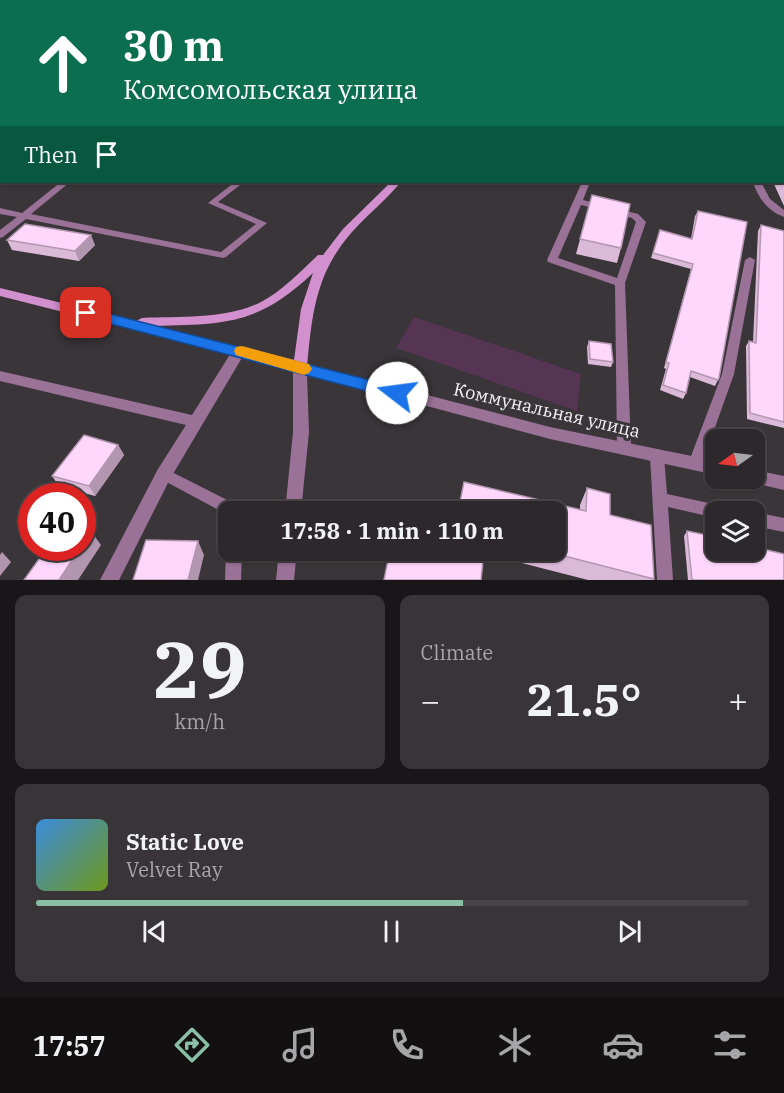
<!DOCTYPE html>
<html lang="en">
<head>
<meta charset="utf-8">
<style>
  :root { --surface:#2c282b; --page:#383437; --text:#f1f3f6; --muted:#a6a6a9; --line:#484447; --accent:#8abfa5 }
  body { margin:0; font-family:"IBM Plex Serif",serif; background:var(--page); color:var(--text); height:100vh; display:flex; flex-direction:column; font-size:22px; white-space:nowrap }
  * { box-sizing:border-box; margin:0 }
  p { font-size:20px; color:var(--muted) }
  .icon { flex:none; width:33px; height:33px; fill:none; stroke:currentColor; stroke-width:2; stroke-linecap:round; stroke-linejoin:round }
  .map { position:relative; height:580px; overflow:hidden }
  .sheet { display:flex; flex-direction:column; gap:15px; padding:15px; background:#181618; flex:1 }
  .sheet>* { flex:none }
  .hud { position:absolute; left:0px; top:0px; width:784px; height:183px; box-shadow:0 2px 4px #0004,0 0 0 2px var(--line); background:#0b6e4f; color:#fff; overflow:hidden }
  .needle { width:39px; rotate:256deg }
  .controls { position:absolute; left:705px; top:429px; display:grid; gap:12px }
  .controls a { display:grid; place-items:center; width:60px; height:60px; border-radius:12px; background:var(--surface); box-shadow:0 2px 4px #0004,0 0 0 2px var(--line); font-size:30px }
  .speed { position:absolute; left:18px; top:483px; display:flex; gap:12px; font-size:30px; font-weight:700; text-align:center }
  .speed>* { display:grid; place-content:center; width:78px; height:78px; border-radius:50%; background:var(--surface); box-shadow:0 2px 4px #0004,0 0 0 2px var(--line); line-height:1 }
  .speed .limit { border:9px solid #d22; background:#fff; color:#111 }
  .pin { position:absolute; display:grid; place-items:center; width:51px; height:51px; color:#fff; margin:-26px; border-radius:12px; box-shadow:0 3px 9px #0006 }
  .me { position:absolute; width:66px; margin:-33px; rotate:285deg; stroke-linejoin:round; filter:drop-shadow(0 0 4px #0008) }
  .turn { display:flex; align-items:center; gap:21px; height:126px; padding:0 24px; font-size:27px }
  .turn .icon { width:78px; height:78px; stroke-width:2.5 }
  .turn b { display:block; font-size:42px; line-height:51px }
  .then { display:flex; align-items:center; height:57px; padding:0 24px; background:#0003; gap:12px; font-size:22px }
  .big { font-size:45px; font-weight:700; line-height:1.1 }
  .sheet .tile { flex:1; display:flex; flex-direction:column; justify-content:center; gap:9px; min-width:0; padding:0 21px; border-radius:12px; background:var(--page) }
  .sheet .dial { align-items:center; gap:0 }
  .dial b { font-size:78px; line-height:1 }
  .song { display:flex; align-items:center; gap:18px }
  .cover { width:72px; height:72px; border-radius:9px; background:linear-gradient(135deg,hsl(210 70% 55%),hsl(80 70% 35%)) }
  .played { height:6px; border-radius:3px; background:linear-gradient(90deg,var(--accent) 60%,var(--line) 60%) }
  .keys { display:flex; justify-content:space-around; direction:ltr }
  .heat { display:flex; justify-content:space-between; align-items:center; font-size:33px; direction:ltr }
  .sheet .tiles { flex:1; display:grid; gap:15px; grid-template-columns:1fr 1fr }
  .tile:last-child { grid-column:span 2 }
  .trip { position:absolute; left:218px; top:501px; width:348px; height:60px; border-radius:12px; background:var(--surface); box-shadow:0 2px 4px #0004,0 0 0 2px var(--line); font-weight:700; line-height:60px; text-align:center }
  .menu { display:flex; height:96px; justify-content:space-around; align-items:center; background:#121011; color:var(--muted) }
  .menu .icon { width:42px; height:42px }
  .menu .on { color:var(--accent) }
  .menu b { font-size:27px; color:var(--text) }
  .map>svg:first-child { display:block }
  .green { fill:#553454 }
  .lines { fill:none; stroke-linecap:round; stroke-linejoin:round }
  .service { fill:#9a7197; fill-rule:evenodd }
  .minor { fill:#9a7197; fill-rule:evenodd }
  .tertiary { fill:#9a7197; fill-rule:evenodd }
  .secondary { fill:#d290ce; fill-rule:evenodd }
  .wall { fill:#dbb9d9 }
  .shaded-wall { fill:#b296b0 }
  .building { fill:#ffd7fc; stroke:#b296b0; stroke-width:1.5 }
  .route { fill:#1a73e8; stroke:#114b97; stroke-width:1.5 }
  .slow { fill:#f59e0b }
  .labels { text-anchor:middle; dominant-baseline:central; stroke-width:6; stroke-linejoin:round; paint-order:stroke }
  .near-street-label { font-size:18px; fill:#f5f2f5; stroke:#3a3539 }
</style>
</head>
<body>
<div class="map">
<svg width="784" height="580" viewBox="0 0 784 580">
  <rect width="100%" height="100%" fill="#3a3539"/>
  <path class="green" d="M414,317L581,374L577,411L396,348Z"/>
  <g class="lines">
    <path class="service" d="M321,0H327V2H322Z
      M436,0H442L435,2Z
      M783,13H784V17H783Z
      M783,40H784V44H783Z
      M783,115H784V120H783Z
      M61,182H70L31,214L221,252L256,224L208,203L235,182H244L218,202L267,223L226,257L223,258L26,219L3,237L0,238V230L17,217L0,214V208L22,213Z
      M582,182H590L583,200L638,214L646,222L625,283L631,449L629,453L624,455L619,453L617,449L615,285L548,262L547,260ZM581,205L632,218L636,222L617,278L558,258Z
      M753,182H761L770,199L784,210V217C768,211 758,198 753,182Z
      M750,257L755,260L734,374L702,464L700,468L695,470L690,468L688,464L722,374L745,260Z
      M657,450L662,452L664,456L667,494L718,505L723,507L725,512H716V518L668,507L673,580H657L650,456L652,452Z
      M164,468L241,507L243,512H228V515L159,478L157,474L159,470Z
      M754,512L784,518V532L754,526Z
      M228,546V550H242L241,580H225L226,550Z"/>
    <path class="minor" d="M239,346L244,348L246,351L170,479L119,580H100L158,469L186,425L0,381V371L192,415L234,348Z"/>
    <path class="tertiary" d="M300,362L550,427L716,461V475L550,439L307,374L309,432L301,512H285L293,432V367L295,363Z
      M754,470L784,476V490L748,482L747,478H754Z
      M279,550H297L294,580H276Z"/>
    <path class="secondary" d="M548,0H554V2H548Z
      M391,182H401C386,200 367,215 352,232C315,274 312,315 307,367L305,371L300,372L0,296V288L136,321L142,318C181,316 225,320 261,302C282,291 300,272 318,255H323L343,229ZM313,273L301,309L294,360L155,326C226,324 258,325 313,273Z"/>
  </g>
  <path class="wall" d="M784,119V206L773,182H783Z
    M592,195L621,248L617,263L576,254Z
    M698,211L719,378L715,386L690,377L686,393L683,399L660,390L666,369L664,368L691,269L651,258L660,230L691,239L695,216Z
    M761,225L784,231V428L747,419L746,346L749,341L753,342L758,231Z
    M7,240L95,245L79,261L12,250Z
    M589,341L613,362L611,367L588,364L587,347Z
    M118,445L124,455L95,496L59,486L52,476Z
    M587,488L610,515L654,580H588L483,553L390,550H555L580,509V505Z
    M687,531L784,580H688L684,536Z"/>
  <path class="shaded-wall" d="M353,0H372V2H353Z
    M91,235L95,245L79,261L75,251Z
    M118,445L124,455L95,496L89,486Z
    M91,531L101,545L78,580H59L80,548H82V544Z
    M198,541L204,555L198,580H188Z
    M2,552L11,562L0,576V555Z"/>
  <path class="building" d="M131,0H222L220,2H128Z
    M571,0H592V2H572Z
    M647,0H757L758,2H647Z
    M783,118L784,119V183L783,181Z
    M592,195L630,204L621,248L580,239Z
    M698,211L747,222L719,378L718,380L691,371L686,393L663,385L669,363L666,362L693,264L653,253L660,230L692,239Z
    M25,224L91,235L75,251L7,240Z
    M761,225L784,231V422L750,413L749,341L756,343Z
    M589,341L611,344L613,362L590,359Z
    M84,435L118,445L89,486L52,476Z
    M464,482L586,511L587,488L610,494V515L651,525L654,579L541,550H555V512H458Z
    M82,528L91,531L82,544Z
    M687,531L716,537V550H754V547L784,554V580H692Z
    M146,540L198,541L188,580H133Z
    M47,548H80L59,580H24Z
    M390,550H484L481,580H384Z"/>
  <path class="route" d="M86,308L397,387L403,388L405,393L403,398L397,399L81,316L79,313L81,309Z"/>
  <path class="slow" d="M242,346L309,364L312,369L309,373L304,375L236,355L234,351L236,347Z"/>
  <g class="labels">
    <g class="near-street-label">
      <text transform="translate(547 410) rotate(13)">Коммунальная улица</text>
    </g>
  </g>
</svg>
<div class="controls">
<a><svg class="needle" viewBox="-14 -14 28 28"><path d="M0-13l5 13h-10z" fill="#e53935"/><path d="M0 13l5-13h-10z" fill="#a6a6a9"/></svg></a>
<a><svg class="icon" aria-label="layers" viewBox="0 0 24 24"><path d="M12 4l9 5-9 5-9-5zM3 14l9 5 9-5"/></svg></a>
</div>
<div class="speed"><div class="limit">40</div></div>
<div class="pin" style="left:86px;top:313px;background:#d93025"><svg class="icon" aria-label="arrive" viewBox="0 0 24 24"><path d="M6 21V4h12l-3 4 3 4H6"/></svg></div>
<svg class="me" style="left:397px;top:393px" viewBox="-20 -20 40 40"><circle r="19" fill="#fff"/><path d="M0-13L10 11 0 6-10 11z" fill="#1a73e8"/></svg>
<div class="trip">17:58 · 1 min · 110 m</div>
<div class="hud">
<div class="turn"><svg class="icon" aria-label="ahead" viewBox="0 0 24 24"><path d="M12 20V5M6 11l6-6 6 6"/></svg><div><b>30 m</b>Комсомольская улица</div></div>
<div class="then">Then<svg class="icon" aria-label="arrive" viewBox="0 0 24 24"><path d="M6 21V4h12l-3 4 3 4H6"/></svg></div>
</div>
</div>
<section class="sheet">
<div class="tiles">
<div class="tile dial"><b>29</b><p>km/h</p></div>
<div class="tile"><p>Climate</p>
<div class="heat"><a>−</a><b class="big">21.5°</b><a>+</a></div>
</div>
<div class="tile">
<div class="song"><i class="cover"></i><div><b>Static Love</b><p>Velvet Ray</p></div></div>
<div class="played"></div>
<div class="keys"><svg class="icon" aria-label="previous" viewBox="0 0 24 24"><path d="M18 5L8 12l10 7zM5 5v14"/></svg><svg class="icon" aria-label="pause" viewBox="0 0 24 24"><path d="M8 5v14M16 5v14"/></svg><svg class="icon" aria-label="next" viewBox="0 0 24 24"><path d="M6 5l10 7-10 7zM19 5v14"/></svg></div>
</div>
</div>
</section>
<nav class="menu">
<b>17:57</b>
<svg class="icon on" aria-label="directions" viewBox="0 0 24 24"><path d="M12 3l9 9-9 9-9-9zM9 14v-3h6M13 9l2 2-2 2"/></svg>
<svg class="icon" aria-label="music" viewBox="0 0 24 24"><path d="M9 18V5l10-2v13"/><circle cx="6" cy="18" r="3"/><circle cx="16" cy="16" r="3"/></svg>
<svg class="icon" aria-label="phone" viewBox="0 0 24 24"><path d="M5 4h4l2 5-3 2q2 4 5 5l2-3 5 2v4C11 20 4 13 5 4z"/></svg>
<svg class="icon" aria-label="climate" viewBox="0 0 24 24"><path d="M12 3v18M4 7l16 10M4 17L20 7"/></svg>
<svg class="icon" aria-label="car" viewBox="0 0 24 24"><path d="M5 17H2v-5l4-1 3-4h7l3 4 3 1v5h-3M9 17h6M6 11h13"/><circle cx="7" cy="17" r="2"/><circle cx="17" cy="17" r="2"/></svg>
<svg class="icon" aria-label="filters" viewBox="0 0 24 24"><path d="M4 7h16M4 17h16"/><circle cx="9" cy="7" r="2"/><circle cx="15" cy="17" r="2"/></svg>
</nav>
</body>
</html>
